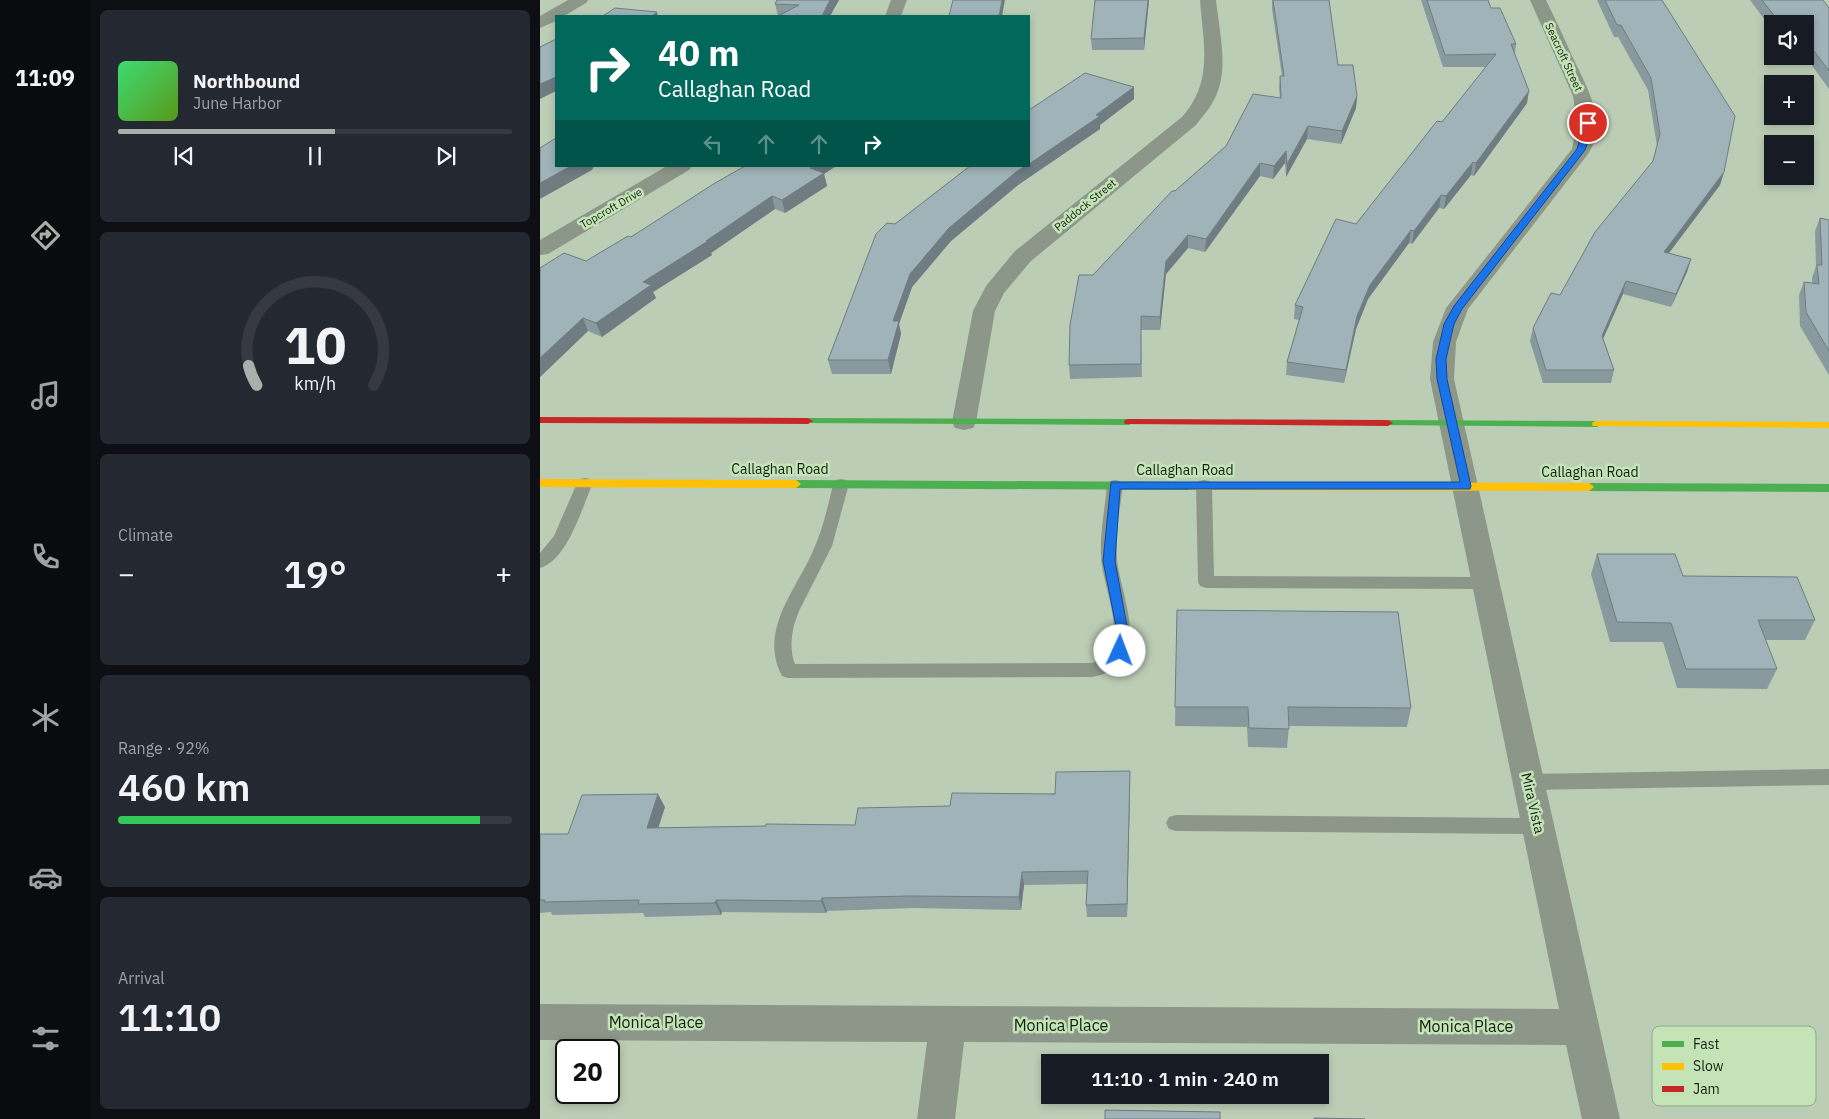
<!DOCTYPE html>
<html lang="en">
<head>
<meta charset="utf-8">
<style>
  :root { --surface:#171b24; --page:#242831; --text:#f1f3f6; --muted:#9ea1a6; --line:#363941; --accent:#a8b0a9 }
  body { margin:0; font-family:"IBM Plex Sans",sans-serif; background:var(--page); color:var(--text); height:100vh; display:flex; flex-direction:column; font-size:19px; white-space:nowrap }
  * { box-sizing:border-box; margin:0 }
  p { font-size:16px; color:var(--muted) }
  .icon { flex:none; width:28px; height:28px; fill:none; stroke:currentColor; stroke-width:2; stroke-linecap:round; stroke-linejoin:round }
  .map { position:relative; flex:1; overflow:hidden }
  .details { display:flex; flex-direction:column; gap:10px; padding:10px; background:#0d0f14; width:450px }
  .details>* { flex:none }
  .hud { position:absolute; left:15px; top:15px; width:475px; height:152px; border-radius:0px; box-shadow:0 2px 8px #0003; background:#00695c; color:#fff; overflow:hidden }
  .tools { position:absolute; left:1224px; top:15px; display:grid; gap:10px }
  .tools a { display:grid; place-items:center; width:50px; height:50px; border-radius:0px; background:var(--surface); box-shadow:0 2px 8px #0003; font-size:25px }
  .speed { position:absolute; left:15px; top:1039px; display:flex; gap:10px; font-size:25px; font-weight:700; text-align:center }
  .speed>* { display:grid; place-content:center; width:65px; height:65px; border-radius:50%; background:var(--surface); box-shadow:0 2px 8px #0003; line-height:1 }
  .speed .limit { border:2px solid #111; border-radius:8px; background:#fff; color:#111 }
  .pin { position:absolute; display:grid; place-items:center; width:42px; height:42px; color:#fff; margin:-21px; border:2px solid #fff; border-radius:50%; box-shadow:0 1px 5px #0007 }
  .me { position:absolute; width:55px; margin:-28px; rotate:2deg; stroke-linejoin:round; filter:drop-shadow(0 0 4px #0008) }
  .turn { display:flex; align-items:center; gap:18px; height:105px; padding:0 20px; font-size:22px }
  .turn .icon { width:65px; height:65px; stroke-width:2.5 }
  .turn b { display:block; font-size:35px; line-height:42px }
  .lanes { display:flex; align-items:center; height:48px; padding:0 20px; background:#0003; justify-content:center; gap:25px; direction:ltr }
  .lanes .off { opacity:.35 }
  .big { font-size:38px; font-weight:600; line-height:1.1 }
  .details .card { flex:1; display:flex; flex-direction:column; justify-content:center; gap:8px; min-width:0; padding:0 18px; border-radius:8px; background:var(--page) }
  .details .dial { align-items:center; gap:0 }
  .dial svg { height:130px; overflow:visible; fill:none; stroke:var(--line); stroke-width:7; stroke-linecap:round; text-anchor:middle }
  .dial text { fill:var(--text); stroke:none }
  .song { display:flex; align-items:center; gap:15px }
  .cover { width:60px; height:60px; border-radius:8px; background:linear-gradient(135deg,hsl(140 70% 55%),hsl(90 70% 35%)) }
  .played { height:5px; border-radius:2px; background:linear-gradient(90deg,var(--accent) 55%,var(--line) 55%) }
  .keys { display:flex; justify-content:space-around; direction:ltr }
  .heat { display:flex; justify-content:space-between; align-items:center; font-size:28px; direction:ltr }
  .charge { height:8px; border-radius:4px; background:linear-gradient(90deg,#34c759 92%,var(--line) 0) }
  .trip { position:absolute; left:501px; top:1054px; width:288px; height:50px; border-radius:0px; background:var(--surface); box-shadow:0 2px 8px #0003; font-weight:600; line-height:50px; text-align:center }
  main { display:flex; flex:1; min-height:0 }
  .dock { display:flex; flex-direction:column; width:90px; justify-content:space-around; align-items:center; background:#090b0e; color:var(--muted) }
  .dock .icon { width:35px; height:35px }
  .dock .selected { color:var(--accent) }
  .dock b { font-size:22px; color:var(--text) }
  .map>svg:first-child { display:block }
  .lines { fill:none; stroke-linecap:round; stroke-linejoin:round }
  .lane { fill:#8c9789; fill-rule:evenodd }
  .street { fill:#8c9789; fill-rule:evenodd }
  .fast { fill:#4caf50; fill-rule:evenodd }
  .slow { fill:#ffc107; fill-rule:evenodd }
  .jam { fill:#c62828; fill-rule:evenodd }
  .wall { fill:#899a9f }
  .shaded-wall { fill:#6f7d82 }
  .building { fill:#9fb3b9; stroke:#6f7d82 }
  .route { fill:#1a73e8; stroke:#114b97 }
  .labels { text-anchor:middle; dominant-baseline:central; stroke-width:5; stroke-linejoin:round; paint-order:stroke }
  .far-street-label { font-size:11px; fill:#142010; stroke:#c4e4b8 }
  .street-label { font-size:14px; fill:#142010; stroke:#c4e4b8 }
  .near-street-label { font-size:16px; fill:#142010; stroke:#c4e4b8 }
  .key { fill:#c4e4b8; stroke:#8fa986; stroke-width:1 }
  .key-label { font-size:14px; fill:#142010 }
</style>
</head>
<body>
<main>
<nav class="dock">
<b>11:09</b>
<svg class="icon selected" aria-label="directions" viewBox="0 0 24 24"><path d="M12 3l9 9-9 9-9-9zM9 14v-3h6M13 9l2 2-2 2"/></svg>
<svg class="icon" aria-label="music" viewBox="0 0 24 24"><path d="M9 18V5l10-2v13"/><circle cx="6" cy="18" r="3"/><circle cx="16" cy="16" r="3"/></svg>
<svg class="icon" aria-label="phone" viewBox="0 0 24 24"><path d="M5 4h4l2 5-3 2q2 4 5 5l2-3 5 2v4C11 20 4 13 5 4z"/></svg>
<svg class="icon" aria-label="climate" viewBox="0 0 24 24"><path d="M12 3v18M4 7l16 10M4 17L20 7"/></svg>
<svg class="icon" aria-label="car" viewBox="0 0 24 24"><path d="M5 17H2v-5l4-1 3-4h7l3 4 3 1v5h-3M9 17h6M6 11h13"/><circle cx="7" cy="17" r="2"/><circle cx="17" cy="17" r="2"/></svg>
<svg class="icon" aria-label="filters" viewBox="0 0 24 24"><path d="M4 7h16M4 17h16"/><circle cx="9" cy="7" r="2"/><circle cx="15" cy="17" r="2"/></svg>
</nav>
<section class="details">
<div class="card">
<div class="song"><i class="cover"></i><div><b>Northbound</b><p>June Harbor</p></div></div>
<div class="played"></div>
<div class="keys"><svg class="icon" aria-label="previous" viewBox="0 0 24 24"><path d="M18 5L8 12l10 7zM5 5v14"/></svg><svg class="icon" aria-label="pause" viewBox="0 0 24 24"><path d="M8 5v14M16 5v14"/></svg><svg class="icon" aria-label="next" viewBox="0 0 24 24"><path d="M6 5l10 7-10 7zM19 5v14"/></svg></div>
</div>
<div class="card dial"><svg viewBox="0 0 100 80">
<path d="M14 69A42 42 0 1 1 86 69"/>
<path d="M14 69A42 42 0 0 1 9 57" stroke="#a8b0a9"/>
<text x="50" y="56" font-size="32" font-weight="700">10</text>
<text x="50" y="72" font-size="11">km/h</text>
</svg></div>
<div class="card"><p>Climate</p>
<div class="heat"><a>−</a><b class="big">19°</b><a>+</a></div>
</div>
<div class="card"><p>Range · 92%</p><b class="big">460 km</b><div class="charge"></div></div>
<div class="card"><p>Arrival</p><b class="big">11:10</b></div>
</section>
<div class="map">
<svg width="1289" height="1119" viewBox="0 0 1289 1119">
  <rect width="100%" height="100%" fill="#bccdb6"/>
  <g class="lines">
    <path class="lane" d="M45,478L50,479L53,483C42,507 28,560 0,568V553L14,536L37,483L40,479Z
      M301,479L306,480L309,484L292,546L259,611L254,625C251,639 250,651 255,664L552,663C559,660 566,658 570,650C583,626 561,581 561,555C560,531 565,508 567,485L570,481L575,480L580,481L583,485C580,509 575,534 577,558C579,589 607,646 575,669C569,673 560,675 553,677L248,678L242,676C218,631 256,590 273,551C283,529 288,506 293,484L296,480Z
      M664,480L669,481L672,485L674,576L945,577L951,579L953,583L951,587L945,589L666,588L660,586L658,582L656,485L659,481Z
      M1289,769V785L988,790L981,788L979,782L981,776L988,774Z
      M636,815L999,818L1006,820L1009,826L1006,832L999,834L636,831L629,829L626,823L629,817Z"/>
    <path class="street" d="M28,0H48L46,3L24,16H16V21L0,28V16Z
      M351,0H367L361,16H345Z
      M660,0H676C679,30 689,68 676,96C671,107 663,116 656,125L491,261L464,293L455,311L436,422L433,428L424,430L415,428L412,422L433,311L446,286L475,251L642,117C674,81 663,43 660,0Z
      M990,0H1006C1015,19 1024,37 1032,56C1046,85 1069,123 1048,154L928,309L916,342L914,379L1080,1119H1042L1026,1045L424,1042L415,1119H377L387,1042L0,1040V1004L1019,1009L890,379L893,342L906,308L1032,149L1037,123L1033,96Z
      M127,166H152L149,170L8,254L0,255V240Z"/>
    <path class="fast" d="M268,418L589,419L594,422L589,425L264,423L263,421L264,419Z
      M848,420L1057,421L1062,424L1057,427L844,425L843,423L844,421Z
      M256,480L649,482L654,486L649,490L256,488L251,484Z
      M1049,483L1289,484V492L1049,491L1044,487Z"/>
    <path class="slow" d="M1057,421L1289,422V428L1053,426L1052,424L1053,422Z
      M0,479L256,480L261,484L256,488L0,487Z
      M649,482L1049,483L1054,487L1049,491L649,490L644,486Z"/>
    <path class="jam" d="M0,417L268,418L273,421L268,424L0,423Z
      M589,419L848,420L853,423L848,426L585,424L584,422L585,420Z"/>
  </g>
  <path class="wall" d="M237,0H299L290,16H238L235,4Z
    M609,0L604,50H552L551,39Z
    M732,0H789L798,65L817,96L816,108L801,144L767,139L746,177L745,163L733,179L720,176L665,252L648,248L626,274L620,330H601L602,377L530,379L529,365L553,275L635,191L740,98L739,88L740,76H742L732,9Z
    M881,0H948L951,8L976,44L975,53L987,103L934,176L931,175L904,209L899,208L872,244L869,243L828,299L816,329L804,383L746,375L747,362L759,320L754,319L755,305L816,224L902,122L947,67H903Z
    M1057,0H1122L1184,172L1180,185L1129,253L1151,259L1147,272L1131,307L1083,294L1063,339L1074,370L1071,383H1003L990,341L993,328L1020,295L1113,161L1117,146L1108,90L1078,37H1074Z
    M1210,0H1283L1289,8V89L1265,56V24H1232V30Z
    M594,87V99L560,125V129L478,185L411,241L372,287L359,324L361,334L351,374H292L288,360L355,224L430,166H489Z
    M205,166H296L284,174L287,186L245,213L235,209L171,253L172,255L113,292L116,298L62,337L48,331L0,377L46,261L91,237Z
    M1280,218L1289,220V375L1260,326L1259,295L1264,282L1272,283V278L1276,266L1275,231Z
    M1057,554L1143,576L1275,620L1265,640H1225L1237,669L1227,689L1137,688L1123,642H1070L1051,574Z
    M637,610L871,708L867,727L749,726L747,748L708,747L707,727L635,726Z
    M590,784L587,917H547L546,905L547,884L484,885L481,910L373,908L287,911L286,913L182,912L181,915L105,917L103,913L12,915L11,912L0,913V834H28L125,807L118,828L315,825L410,806Z"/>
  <path class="shaded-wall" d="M290,0H299L290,16H282Z
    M462,0H465L462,16H459Z
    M608,0H609L604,50V38Z
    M117,12L118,16H112Z
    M16,77V91L0,99V84Z
    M594,87V99L560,125V129L478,185L411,241L372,287L359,324L361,334L351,374L348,360L353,321L370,274L409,228L476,172L485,166H489V164Z
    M989,91L987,103L934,176L936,163Z
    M817,96L816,108L801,144L802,131Z
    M768,126L767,139L746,177L747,164Z
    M746,151L745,163L733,179L734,166Z
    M933,162L931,175L904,209L906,196Z
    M720,163V176L665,252L666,239Z
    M31,166H54L52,170L0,199V183Z
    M273,166H296L284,174L287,186L245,213L242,200L270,168Z
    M1184,172L1180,185L1120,265L1124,252Z
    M901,195L899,208L872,244L874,231Z
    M232,196L235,209L171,253L172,255L113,292L116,298L62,337L56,323L103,282L166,241Z
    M871,230L869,243L828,299L816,329L804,383L806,370L817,316L830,285Z
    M648,235V248L626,274L620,330V317L626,261Z
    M1151,259L1147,272L1131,307L1136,294Z
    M1086,281L1083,294L1058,350L1062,336Z
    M43,318L48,331L0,377V358Z
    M590,771V784L587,917V904Z
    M118,794L125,807L114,841L107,828Z
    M482,872L484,885L481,910L479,897Z
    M282,898L287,911L286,913L281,901Z
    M176,900L182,912L181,915L175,903Z"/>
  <path class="building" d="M237,0H290L282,16H238L259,5L235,4Z
    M413,0H462L459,16H409Z
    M555,0H608L604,38L551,39Z
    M733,0H789L798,65H813L817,96L802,131L768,126L747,164L746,151L734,166L720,163L666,239L648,235L626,261L620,317L601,316V364L529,365L530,325L539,275H553L632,191H635L686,146L713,94L741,98L740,76H744Z
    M887,0H948L951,8H960L976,44H971L989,91L936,163L933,162L906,196L901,195L874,231L871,230L830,285L817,316L806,370L747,362L763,307L755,305L796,219L816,224L897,121L902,122L956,54L905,55Z
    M1065,0H1122L1195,116L1184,172L1124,252L1151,259L1136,294L1086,281L1062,336L1074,370H1006L993,328L1011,293L1020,295L1055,232L1113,161L1120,134L1111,78L1081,25H1077Z
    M1222,0H1283L1289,8V71L1265,39V24H1254L1250,18H1236Z
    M75,8L117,12L112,16H63Z
    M16,39V77L0,84V47Z
    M545,73L594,87L556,115L560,116L489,164V110Z
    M16,138V166H31L0,183V148Z
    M205,166H273L270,168L284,173L242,200L232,196L166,241H168L103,282L111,285L56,323L43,318L0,358V268L24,253L46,261L88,236L91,237L175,183Z
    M430,166H485L476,172L409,228L370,274L353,321H359L348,360H288L336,234L347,223L355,224Z
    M1280,218L1289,220V351L1266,312L1264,282L1279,284L1277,265H1282Z
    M1057,554H1135L1143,576L1257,577L1275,620H1218L1237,669H1146L1131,623L1077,622Z
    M637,610L858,612L871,708L748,707L749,729L709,728L708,707H635Z
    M590,771L587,904L546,905L548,871L482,872L479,897L369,896L282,898L281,901L176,900L175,903L98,904L99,900L4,902L5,900H0V834H28L42,795L118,794L107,828L226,826V824L315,825L318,808L410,806L412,793L515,794L516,772Z
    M565,1110L680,1112V1119H565Z
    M774,1118L825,1119H774Z"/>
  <path class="route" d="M1045,121L1051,123L1050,136L1045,150L922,309L914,324L906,359L907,379L931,486L930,489H580L575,561L587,626L586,651L585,654H576L574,651L576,626L563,561L571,482H920L897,379L896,359L904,324L914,306L1037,149Z"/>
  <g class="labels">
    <g class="far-street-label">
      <text transform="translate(1024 57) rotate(65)">Seacroft Street</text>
      <text transform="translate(545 205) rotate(-39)">Paddock Street</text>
      <text transform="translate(71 208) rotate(-30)">Topcroft Drive</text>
    </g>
    <g class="street-label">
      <text x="240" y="469">Callaghan Road</text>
      <text x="645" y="470">Callaghan Road</text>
      <text x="1050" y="472">Callaghan Road</text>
      <text transform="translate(993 803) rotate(77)">Mira Vista</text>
    </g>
    <g class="near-street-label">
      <text x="116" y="1022">Monica Place</text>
      <text x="521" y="1025">Monica Place</text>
      <text x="926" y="1026">Monica Place</text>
    </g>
  </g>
  <rect x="1112" y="1026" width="164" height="80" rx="8" class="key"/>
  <rect x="1122" y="1041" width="22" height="6" fill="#4caf50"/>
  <rect x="1122" y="1063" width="22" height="7" fill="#ffc107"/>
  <rect x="1122" y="1086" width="22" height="6" fill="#c62828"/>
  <g class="key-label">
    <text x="1153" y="1049">Fast</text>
    <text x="1153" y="1071">Slow</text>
    <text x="1153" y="1094">Jam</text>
  </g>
</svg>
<div class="tools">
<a><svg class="icon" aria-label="sound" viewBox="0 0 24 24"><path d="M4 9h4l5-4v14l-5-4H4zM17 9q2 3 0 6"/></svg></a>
<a>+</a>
<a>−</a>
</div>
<div class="speed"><div class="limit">20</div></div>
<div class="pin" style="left:1048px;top:123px;background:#d93025"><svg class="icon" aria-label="arrive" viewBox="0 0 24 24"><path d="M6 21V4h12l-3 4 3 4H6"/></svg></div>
<svg class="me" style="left:580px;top:651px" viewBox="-20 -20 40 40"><circle r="19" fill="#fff"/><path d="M0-13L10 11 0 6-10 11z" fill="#1a73e8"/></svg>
<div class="trip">11:10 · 1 min · 240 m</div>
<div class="hud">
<div class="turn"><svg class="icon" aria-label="right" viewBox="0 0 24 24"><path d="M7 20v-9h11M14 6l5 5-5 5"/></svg><div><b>40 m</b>Callaghan Road</div></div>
<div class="lanes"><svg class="icon off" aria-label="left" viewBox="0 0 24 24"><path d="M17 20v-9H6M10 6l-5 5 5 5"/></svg><svg class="icon off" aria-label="ahead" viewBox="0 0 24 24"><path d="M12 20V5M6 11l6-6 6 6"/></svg><svg class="icon off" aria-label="ahead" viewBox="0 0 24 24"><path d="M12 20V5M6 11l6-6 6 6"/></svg><svg class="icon" aria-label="right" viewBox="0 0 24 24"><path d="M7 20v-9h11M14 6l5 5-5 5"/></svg></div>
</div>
</div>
</main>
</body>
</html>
